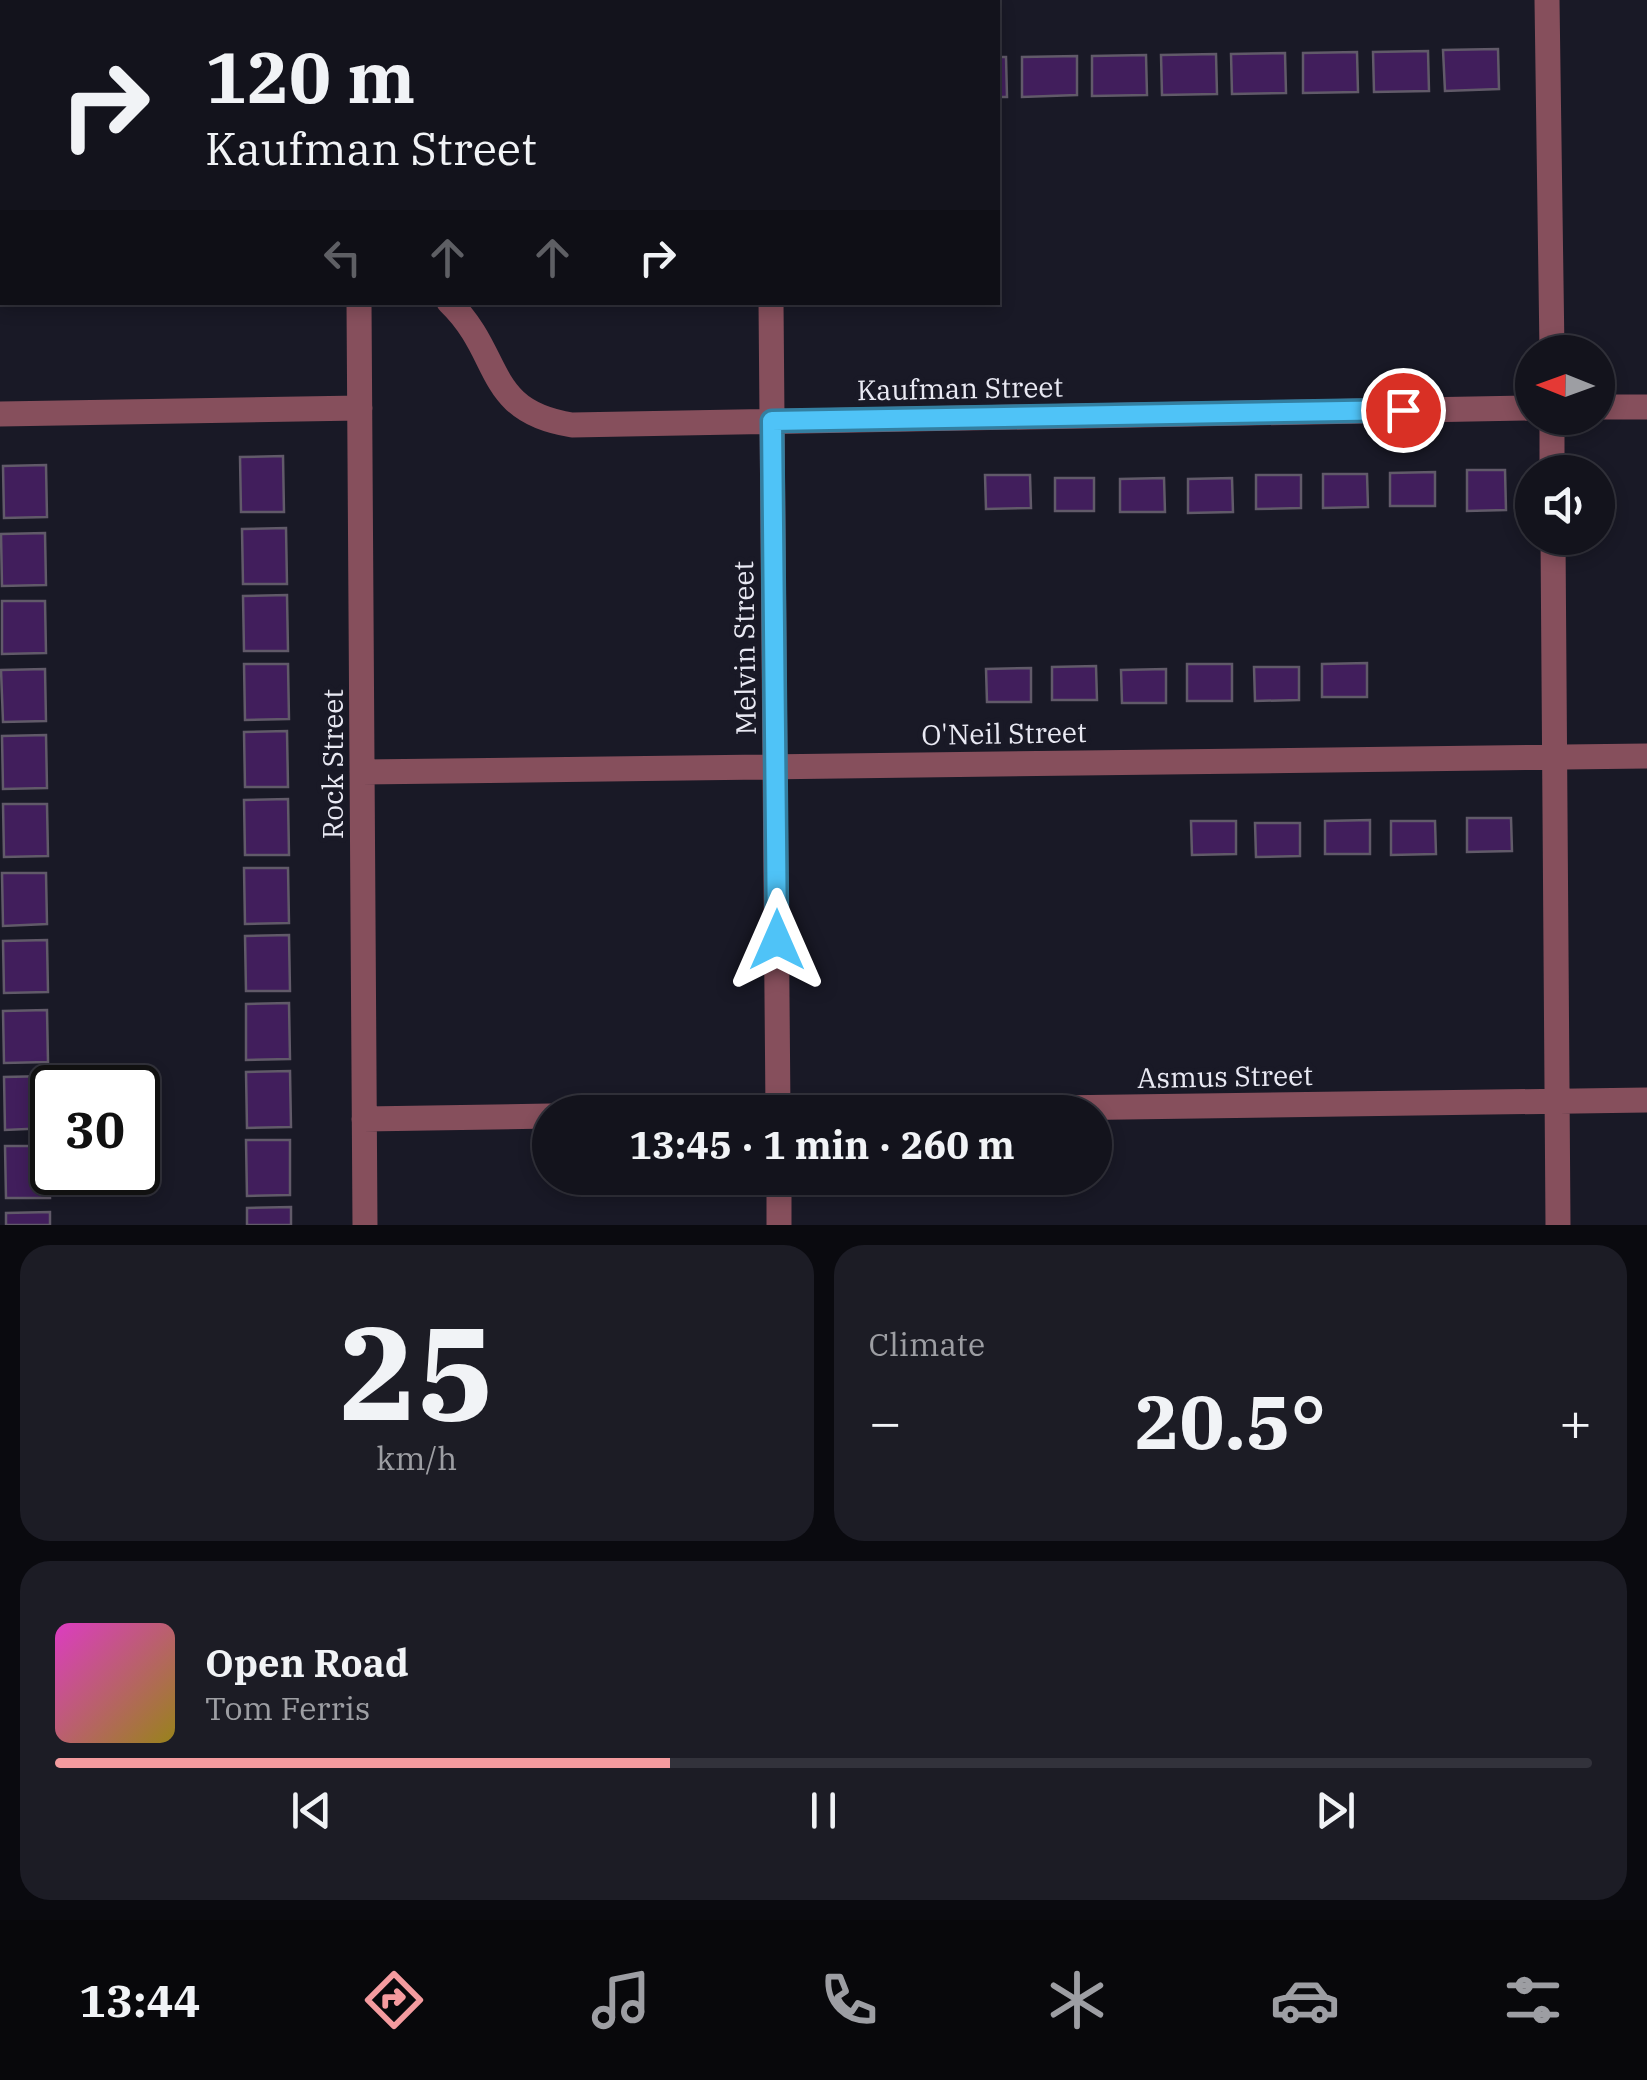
<!DOCTYPE html>
<html lang="en">
<head>
<meta charset="utf-8">
<style>
  :root { --surface:#13131c; --page:#1c1c25; --text:#f1f3f6; --muted:#9d9ea3; --line:#32323b; --accent:#f49b9f }
  body { margin:0; font-family:"IBM Plex Serif",serif; background:var(--page); color:var(--text); height:100vh; display:flex; flex-direction:column; font-size:38px; white-space:nowrap }
  * { box-sizing:border-box; margin:0 }
  p { font-size:32px; color:var(--muted) }
  .icon { flex:none; width:55px; height:55px; fill:none; stroke:currentColor; stroke-width:2; stroke-linecap:round; stroke-linejoin:round }
  .map { position:relative; height:1225px; overflow:hidden }
  .details { display:flex; flex-direction:column; gap:20px; padding:20px; background:#0a0a0f; flex:1 }
  .details>* { flex:none }
  .hud { position:absolute; left:0px; top:0px; width:1000px; height:305px; box-shadow:0 5px 15px #0003,0 0 0 2px var(--line); background:#13131c; color:var(--text); overflow:hidden }
  .needle { width:65px; rotate:271deg }
  .controls { position:absolute; left:1515px; top:335px; display:grid; gap:20px }
  .controls a { display:grid; place-items:center; width:100px; height:100px; border-radius:50%; background:var(--surface); box-shadow:0 5px 15px #0003,0 0 0 2px var(--line); font-size:50px }
  .speed { position:absolute; left:30px; top:1065px; display:flex; gap:20px; font-size:50px; font-weight:700; text-align:center }
  .speed>* { display:grid; place-content:center; width:130px; height:130px; border-radius:50%; background:var(--surface); box-shadow:0 5px 15px #0003,0 0 0 2px var(--line); line-height:1 }
  .speed .limit { border:5px solid #111; border-radius:15px; background:#fff; color:#111 }
  .pin { position:absolute; display:grid; place-items:center; width:85px; height:85px; color:#fff; margin:-42px; border:5px solid #fff; border-radius:50%; box-shadow:0 2px 10px #0007 }
  .me { position:absolute; width:110px; margin:-55px; rotate:0deg; stroke-linejoin:round; filter:drop-shadow(0 0 8px #0008) }
  .turn { display:flex; align-items:center; gap:35px; height:210px; padding:0 40px; font-size:45px }
  .turn .icon { width:130px; height:130px; stroke-width:2.5 }
  .turn b { display:block; font-size:70px; line-height:85px }
  .lanes { display:flex; align-items:center; height:95px; padding:0 40px; background:#0003; justify-content:center; gap:50px; direction:ltr }
  .lanes .off { opacity:.35 }
  .big { font-size:75px; font-weight:800; line-height:1.1 }
  .details .card { flex:1; display:flex; flex-direction:column; justify-content:center; gap:15px; min-width:0; padding:0 35px; border-radius:30px; background:var(--page) }
  .details .dial { align-items:center; gap:0 }
  .dial b { font-size:130px; line-height:1 }
  .song { display:flex; align-items:center; gap:30px }
  .cover { width:120px; height:120px; border-radius:15px; background:linear-gradient(135deg,hsl(310 70% 55%),hsl(50 70% 35%)) }
  .played { height:10px; border-radius:5px; background:linear-gradient(90deg,var(--accent) 40%,var(--line) 40%) }
  .keys { display:flex; justify-content:space-around; direction:ltr }
  .heat { display:flex; justify-content:space-between; align-items:center; font-size:55px; direction:ltr }
  .details .tiles { flex:1; display:grid; gap:20px; grid-template-columns:1fr 1fr }
  .card:last-child { grid-column:span 2 }
  .trip { position:absolute; left:532px; top:1095px; width:580px; height:100px; border-radius:50px; background:var(--surface); box-shadow:0 5px 15px #0003,0 0 0 2px var(--line); font-weight:800; line-height:100px; text-align:center }
  .tab-bar { display:flex; height:160px; justify-content:space-around; align-items:center; background:#08080b; color:var(--muted) }
  .tab-bar .icon { width:70px; height:70px }
  .tab-bar .current { color:var(--accent) }
  .tab-bar b { font-size:45px; color:var(--text) }
  .map>svg:first-child { display:block }
  .building { fill:#411e5c; stroke:#615a69; stroke-width:2.5 }
  .lines { fill:none; stroke-linecap:round; stroke-linejoin:round }
  .street { stroke:#864f5c; stroke-width:25 }
  .route-casing { stroke:#337fa1; stroke-width:25 }
  .route { stroke:#4fc3f7; stroke-width:18 }
  .labels { text-anchor:middle; dominant-baseline:central; stroke-width:10; stroke-linejoin:round; paint-order:stroke }
  .street-label { font-size:28px; fill:#e9e9f3; stroke:#191926 }
</style>
</head>
<body>
<div class="map">
<svg width="1647" height="1225" viewBox="0 0 1647 1225">
  <rect width="100%" height="100%" fill="#191926"/>
  <path class="building" d="M1498,49L1499,89L1445,91L1443,50Z
    M1428,51L1429,91L1374,92L1373,52Z
    M1357,52L1358,92L1303,93V53Z
    M1285,53L1286,93L1232,94L1231,54Z
    M1216,54L1217,94L1162,95L1161,55Z
    M1146,55L1147,95L1092,96V56Z
    M1077,56V95L1022,97V57Z
    M998,57H1006L1007,97H998Z
    M283,456L284,512H241L240,457Z
    M46,465L47,517L4,518L3,466Z
    M1467,470H1505L1506,510L1467,511Z
    M1435,472V506H1390V473Z
    M1323,474H1367L1368,507L1323,508Z
    M985,475H1030L1031,508L986,509Z
    M1256,475H1301V508L1256,509Z
    M1055,478H1094V511H1055Z
    M1164,478L1165,512H1120V479Z
    M1232,478L1233,512L1188,513V479Z
    M286,528L287,584H243L242,529Z
    M45,533L46,585L2,586L1,534Z
    M287,595L288,651H244L243,596Z
    M2,601H45L46,653L2,654Z
    M1367,663V697H1322V664Z
    M244,664H288L289,719L245,720Z
    M1187,664H1232V701H1187Z
    M1096,666L1097,700H1052V667Z
    M1254,667H1299V700L1255,701Z
    M1031,668V702H987L986,669Z
    M45,669L46,721L3,722L1,670Z
    M1166,669V703H1122L1121,670Z
    M287,731L288,787H245L244,732Z
    M46,735L47,788L3,789L2,736Z
    M288,799L289,855H245L244,800Z
    M3,804H47L48,856L4,857Z
    M1467,818H1511L1512,851L1467,852Z
    M1370,820V854H1325V821Z
    M1191,821H1236V854L1192,855Z
    M1391,821H1435L1436,854L1391,855Z
    M1255,823H1300V856L1256,857Z
    M244,868H288L289,923L245,924Z
    M2,873H46L47,924L3,926Z
    M289,935L290,991H246L245,936Z
    M47,940L48,992L4,993L3,941Z
    M289,1003L290,1059L246,1060V1004Z
    M47,1010L48,1062L4,1063L3,1011Z
    M290,1071L291,1127L247,1128L246,1072Z
    M48,1076L49,1128L5,1130L4,1077Z
    M246,1140H290V1195L247,1196Z
    M5,1146H49L50,1198H6Z
    M291,1207V1225H247V1208Z
    M50,1212V1225H6V1213Z"/>
  <g class="lines">
    <path class="street" d="M358,0V2
      M769,0V2
      M1547,0L1552,352
      M359,302L365,1225
      M449,302C504,355 483,411 572,425L1532,408
      M771,302L778,1112
      M1598,407H1647
      M0,414L360,408
      M1552,418V472
      M1553,538L1558,1225
      M362,772L1647,756
      M744,1112L1647,1100
      M364,1119L550,1116
      M779,1178V1225"/>
  </g>
  <g class="lines">
    <defs>
      <path id="route" d="M777,940L772,421L1403,410"/>
    </defs>
    <use href="#route" class="route-casing"/>
    <use href="#route" class="route"/>
  </g>
  <g class="labels">
    <g class="street-label">
      <text transform="translate(960 388) rotate(-1)">Kaufman Street</text>
      <text transform="translate(744 648) rotate(-91)">Melvin Street</text>
      <text transform="translate(1004 733) rotate(-1)">O'Neil Street</text>
      <text transform="translate(332 764) rotate(-90)">Rock Street</text>
      <text transform="translate(1225 1076) rotate(-1)">Asmus Street</text>
    </g>
  </g>
</svg>
<div class="controls">
<a><svg class="needle" viewBox="-14 -14 28 28"><path d="M0-13l5 13h-10z" fill="#e53935"/><path d="M0 13l5-13h-10z" fill="#9d9ea3"/></svg></a>
<a><svg class="icon" aria-label="sound" viewBox="0 0 24 24"><path d="M4 9h4l5-4v14l-5-4H4zM17 9q2 3 0 6"/></svg></a>
</div>
<div class="speed"><div class="limit">30</div></div>
<div class="pin" style="left:1403px;top:410px;background:#d93025"><svg class="icon" aria-label="arrive" viewBox="0 0 24 24"><path d="M6 21V4h12l-3 4 3 4H6"/></svg></div>
<svg class="me" style="left:777px;top:940px" viewBox="-20 -20 40 40"><path d="M0-17L14 15 0 8-14 15z" fill="#4fc3f7" stroke="#fff" stroke-width="4"/></svg>
<div class="trip">13:45 · 1 min · 260 m</div>
<div class="hud">
<div class="turn"><svg class="icon" aria-label="right" viewBox="0 0 24 24"><path d="M7 20v-9h11M14 6l5 5-5 5"/></svg><div><b>120 m</b>Kaufman Street</div></div>
<div class="lanes"><svg class="icon off" aria-label="left" viewBox="0 0 24 24"><path d="M17 20v-9H6M10 6l-5 5 5 5"/></svg><svg class="icon off" aria-label="ahead" viewBox="0 0 24 24"><path d="M12 20V5M6 11l6-6 6 6"/></svg><svg class="icon off" aria-label="ahead" viewBox="0 0 24 24"><path d="M12 20V5M6 11l6-6 6 6"/></svg><svg class="icon" aria-label="right" viewBox="0 0 24 24"><path d="M7 20v-9h11M14 6l5 5-5 5"/></svg></div>
</div>
</div>
<section class="details">
<div class="tiles">
<div class="card dial"><b>25</b><p>km/h</p></div>
<div class="card"><p>Climate</p>
<div class="heat"><a>−</a><b class="big">20.5°</b><a>+</a></div>
</div>
<div class="card">
<div class="song"><i class="cover"></i><div><b>Open Road</b><p>Tom Ferris</p></div></div>
<div class="played"></div>
<div class="keys"><svg class="icon" aria-label="previous" viewBox="0 0 24 24"><path d="M18 5L8 12l10 7zM5 5v14"/></svg><svg class="icon" aria-label="pause" viewBox="0 0 24 24"><path d="M8 5v14M16 5v14"/></svg><svg class="icon" aria-label="next" viewBox="0 0 24 24"><path d="M6 5l10 7-10 7zM19 5v14"/></svg></div>
</div>
</div>
</section>
<nav class="tab-bar">
<b>13:44</b>
<svg class="icon current" aria-label="directions" viewBox="0 0 24 24"><path d="M12 3l9 9-9 9-9-9zM9 14v-3h6M13 9l2 2-2 2"/></svg>
<svg class="icon" aria-label="music" viewBox="0 0 24 24"><path d="M9 18V5l10-2v13"/><circle cx="6" cy="18" r="3"/><circle cx="16" cy="16" r="3"/></svg>
<svg class="icon" aria-label="phone" viewBox="0 0 24 24"><path d="M5 4h4l2 5-3 2q2 4 5 5l2-3 5 2v4C11 20 4 13 5 4z"/></svg>
<svg class="icon" aria-label="climate" viewBox="0 0 24 24"><path d="M12 3v18M4 7l16 10M4 17L20 7"/></svg>
<svg class="icon" aria-label="car" viewBox="0 0 24 24"><path d="M5 17H2v-5l4-1 3-4h7l3 4 3 1v5h-3M9 17h6M6 11h13"/><circle cx="7" cy="17" r="2"/><circle cx="17" cy="17" r="2"/></svg>
<svg class="icon" aria-label="filters" viewBox="0 0 24 24"><path d="M4 7h16M4 17h16"/><circle cx="9" cy="7" r="2"/><circle cx="15" cy="17" r="2"/></svg>
</nav>
</body>
</html>
